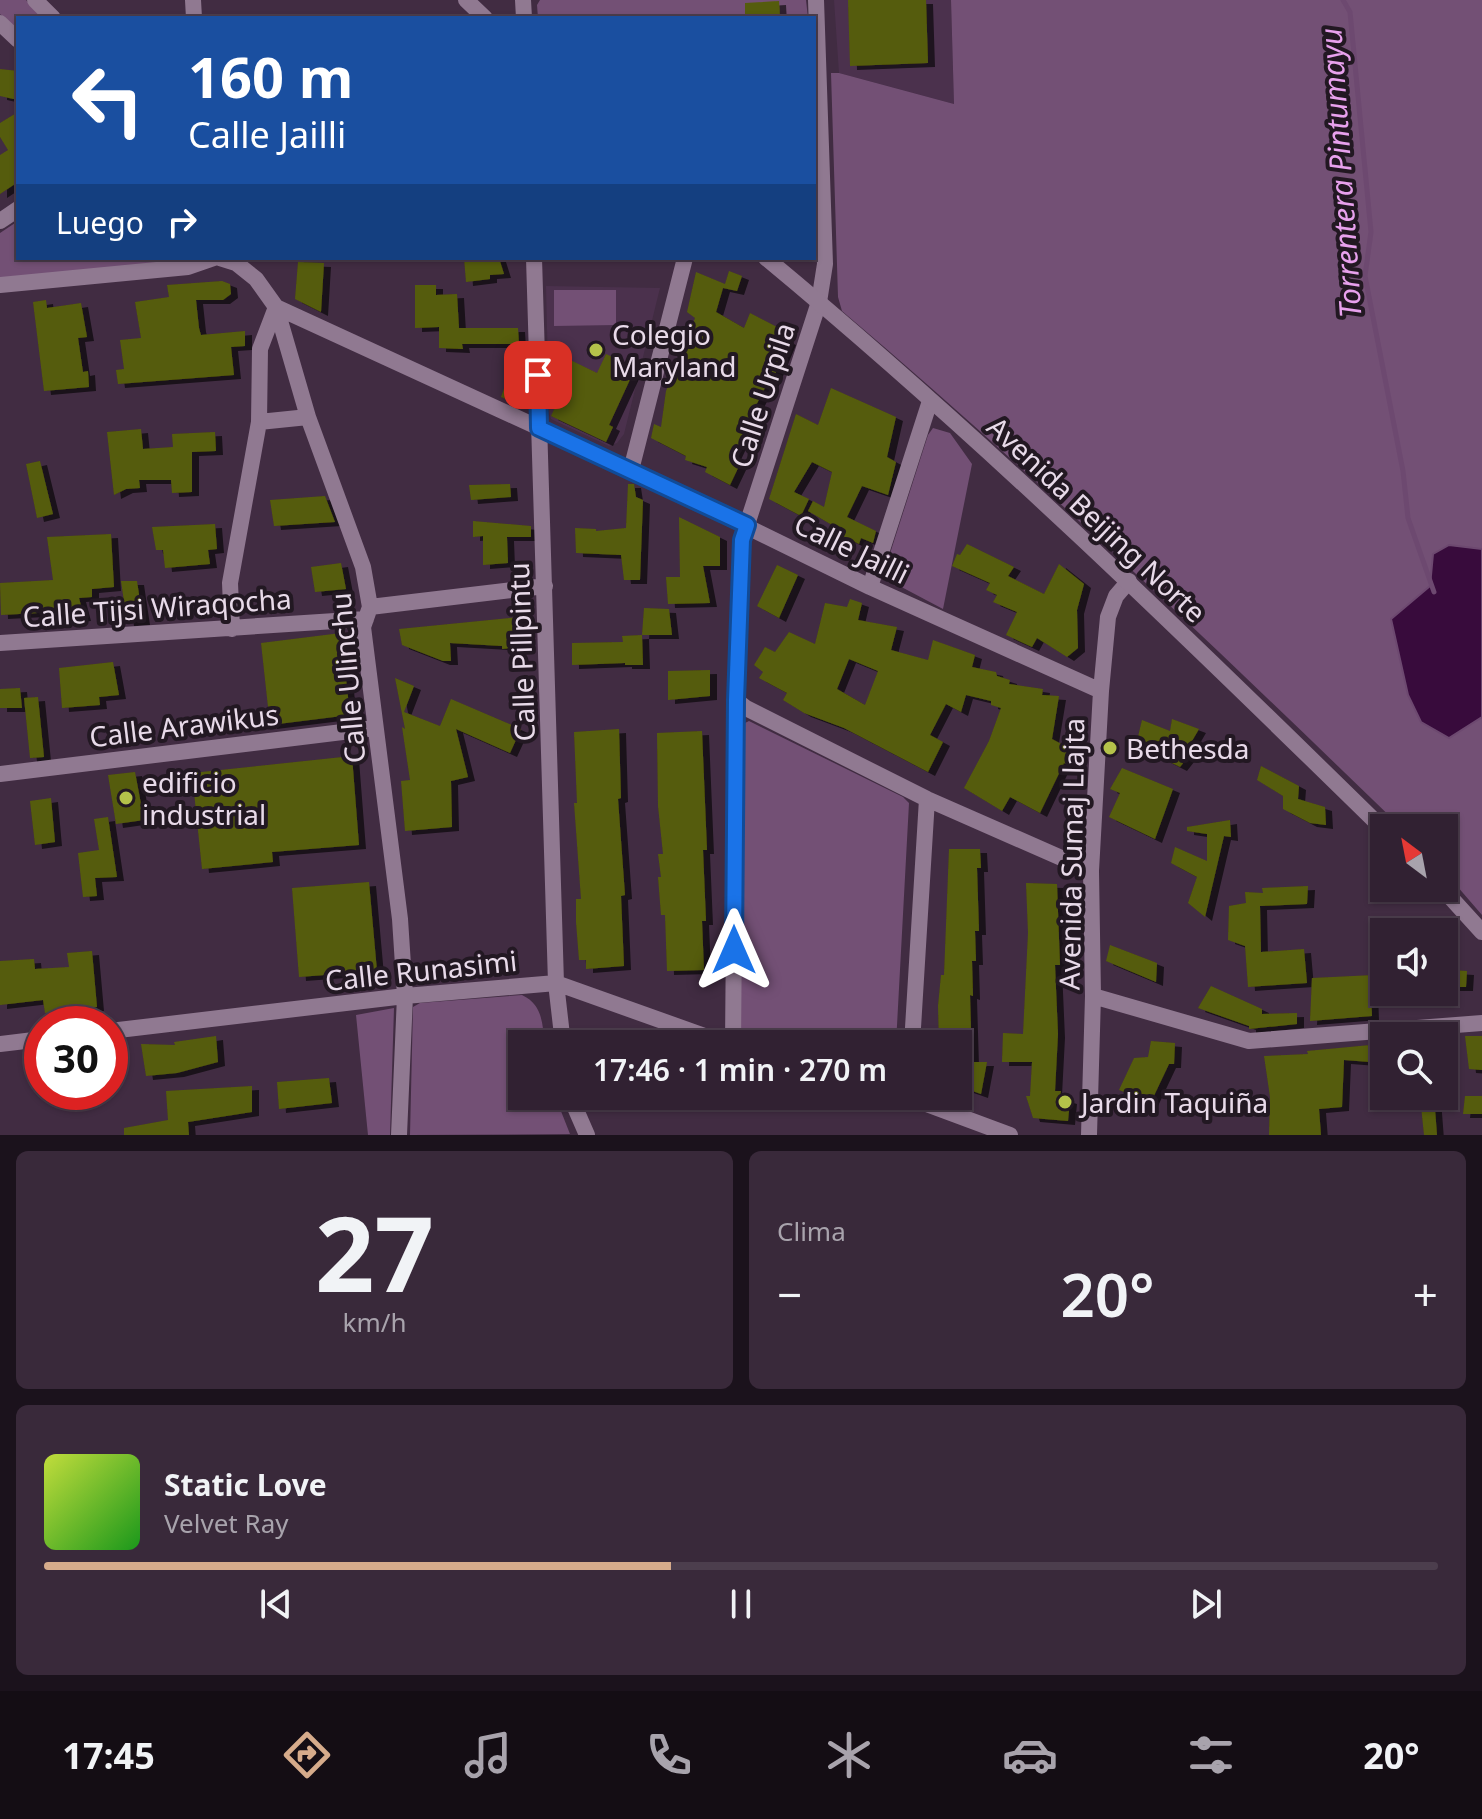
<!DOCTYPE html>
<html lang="es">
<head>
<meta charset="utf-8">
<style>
  :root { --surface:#312132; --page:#39293a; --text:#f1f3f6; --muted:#a8a3ac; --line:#4c3e4d; --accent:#d6ab8b }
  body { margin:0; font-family:"Noto Sans",sans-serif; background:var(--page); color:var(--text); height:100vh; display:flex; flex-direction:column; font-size:30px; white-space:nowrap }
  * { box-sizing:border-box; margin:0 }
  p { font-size:26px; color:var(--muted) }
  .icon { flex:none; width:44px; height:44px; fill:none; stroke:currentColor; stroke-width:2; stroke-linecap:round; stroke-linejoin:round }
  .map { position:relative; height:1135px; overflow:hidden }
  .sheet { display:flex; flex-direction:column; gap:16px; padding:16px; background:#1b121c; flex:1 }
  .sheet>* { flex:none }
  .guide { position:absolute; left:16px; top:16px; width:800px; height:244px; border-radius:0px; box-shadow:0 2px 6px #0004,0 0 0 2px var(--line); background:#1a4fa0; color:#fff; overflow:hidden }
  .needle { width:52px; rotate:328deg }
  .buttons { position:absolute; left:1370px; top:814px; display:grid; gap:16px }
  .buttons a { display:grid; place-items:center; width:88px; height:88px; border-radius:0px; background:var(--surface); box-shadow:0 2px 6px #0004,0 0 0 2px var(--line); font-size:40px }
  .speed { position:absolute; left:24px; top:1006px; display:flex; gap:16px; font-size:40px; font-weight:700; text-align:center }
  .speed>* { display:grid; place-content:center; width:104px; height:104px; border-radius:50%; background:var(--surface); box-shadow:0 2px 6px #0004,0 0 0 2px var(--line); line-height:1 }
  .speed .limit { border:12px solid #d22; background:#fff; color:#111 }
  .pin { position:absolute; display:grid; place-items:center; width:68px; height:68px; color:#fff; margin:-34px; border-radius:16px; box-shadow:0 4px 12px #0006 }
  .me { position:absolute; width:88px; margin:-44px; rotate:0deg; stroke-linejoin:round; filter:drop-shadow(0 0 6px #0008) }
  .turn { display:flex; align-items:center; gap:28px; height:168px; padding:0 40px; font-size:36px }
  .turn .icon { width:104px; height:104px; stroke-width:2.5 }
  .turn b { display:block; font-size:56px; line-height:68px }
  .then { display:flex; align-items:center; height:76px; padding:0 40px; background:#0003; gap:16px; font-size:30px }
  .big { font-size:60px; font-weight:600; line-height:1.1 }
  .sheet .widget { flex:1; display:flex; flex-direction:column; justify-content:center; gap:12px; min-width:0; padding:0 28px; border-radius:12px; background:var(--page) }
  .sheet .dial { align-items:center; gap:0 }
  .dial b { font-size:104px; line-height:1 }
  .song { display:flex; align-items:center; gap:24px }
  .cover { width:96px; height:96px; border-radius:12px; background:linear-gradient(135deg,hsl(70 70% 55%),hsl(120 70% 35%)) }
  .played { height:8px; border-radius:4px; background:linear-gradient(90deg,var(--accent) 45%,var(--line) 45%) }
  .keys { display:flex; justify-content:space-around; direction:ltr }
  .heat { display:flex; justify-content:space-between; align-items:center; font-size:44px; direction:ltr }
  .sheet .tiles { flex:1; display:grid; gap:16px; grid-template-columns:1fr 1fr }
  .widget:last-child { grid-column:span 2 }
  .trip { position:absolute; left:508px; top:1030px; width:464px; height:80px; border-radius:0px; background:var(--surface); box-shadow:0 2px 6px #0004,0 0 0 2px var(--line); font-weight:600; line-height:80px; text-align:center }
  .tab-bar { display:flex; height:128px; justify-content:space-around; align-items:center; background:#140d14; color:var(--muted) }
  .tab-bar .icon { width:56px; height:56px }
  .tab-bar .on { color:var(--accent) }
  .tab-bar b { font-size:36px; color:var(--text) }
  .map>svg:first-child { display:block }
  .built { fill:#4b314d }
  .green { fill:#735075 }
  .water { fill:#380b3c; stroke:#6d4970; stroke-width:2 }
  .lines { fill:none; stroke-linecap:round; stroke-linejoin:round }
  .stream { stroke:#6d4970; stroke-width:5 }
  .building { fill:#555c09; fill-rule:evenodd; filter:url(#shadow) }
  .minor { stroke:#907991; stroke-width:16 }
  .tertiary { stroke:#907991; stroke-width:16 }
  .route-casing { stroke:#114b97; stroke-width:20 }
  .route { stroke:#1a73e8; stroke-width:14 }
  .poi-dot { fill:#b4c24a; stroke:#221822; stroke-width:3 }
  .labels { text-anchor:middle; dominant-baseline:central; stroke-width:8; stroke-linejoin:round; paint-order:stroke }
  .poi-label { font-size:28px; fill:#e8dae9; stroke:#221822; text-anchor:start }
  .street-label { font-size:28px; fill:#e8dae9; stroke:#221822 }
  .water-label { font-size:30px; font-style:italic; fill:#e8a1ed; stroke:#221822 }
</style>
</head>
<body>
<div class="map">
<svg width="1482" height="1135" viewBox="0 0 1482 1135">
  <defs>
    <filter id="shadow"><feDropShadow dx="7" dy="4" stdDeviation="0" flood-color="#0009"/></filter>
  </defs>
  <rect width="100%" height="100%" fill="#412c42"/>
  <path class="built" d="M834,0H951L954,104L839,73Z
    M546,286L660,288L624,434L617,443L609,446L551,419L549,412Z"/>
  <path class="green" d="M0,0H26L44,18H18V32L0,14Z
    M540,0H806L808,18H538L537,5Z
    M951,0H1482V915L1444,871V828H1402C1219,651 1036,475 842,311L838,297L831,73H839L954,104Z
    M18,221V258H192L191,260L0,279V233Z
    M554,290H616V325L554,326Z
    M933,428L950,433L972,464L943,609L892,582L887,574L886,566L928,435Z
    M749,721L903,797L909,803L896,1044H769L738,1033L743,724Z
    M522,995C543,1005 542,1023 545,1044H522V1096H555L570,1134L410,1135L413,1007L420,1003Z
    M394,1008L390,1135H368L356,1015Z"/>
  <path class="water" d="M1449,545L1482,549V717L1449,738L1421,722L1408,695L1391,619L1430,586L1433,554Z"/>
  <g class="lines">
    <path class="stream" d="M1343,0L1350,12L1371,232L1365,276L1403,471L1408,518L1434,592"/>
  </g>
  <path class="building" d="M848,0H926L928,63L850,66Z
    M779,1L780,18H745V3Z
    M0,69L18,71V100L0,96Z
    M18,112V182L0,194V155L8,150L0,137V123Z
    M464,258H499L504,274L490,275V279L466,282Z
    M298,262L324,263L321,312L295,299Z
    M729,271L742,276L737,291L723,288L716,312L744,328L750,313L777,327L778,336L789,341L771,384L769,380L745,427L747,428L732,460L740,464L730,485L705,472L707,467L685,460L686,456L651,438L654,424L661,427L666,391L695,318L687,312L696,272L725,284Z
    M222,281L230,284L231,294L223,300H196L199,328L201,335L245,331V346L231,347L234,375L118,384L116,370L124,369L120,340L141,338L135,302L169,297L167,285Z
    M415,285H436V295L457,294L459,328H518L519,344H462L463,349L439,348V327L415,328Z
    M46,300L47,308L81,303L87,337L78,338L83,372L88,371L89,387L44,391L33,302Z
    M558,354L597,373L606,354L621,361L619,366L633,373L609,425L613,427L606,442L551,416L558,401L549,396L557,381L549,377V374Z
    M507,380L521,383V398L513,402L501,397Z
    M831,388L896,417L887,457L896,462L888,495L862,486L847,517L876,531L873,543L861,538L859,544L843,536L844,532L808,511L813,501L824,507L832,472L812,462L794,492L809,499L801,516L769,499L796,414L818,425Z
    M141,429L143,449L173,447L172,434L215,432L216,451L192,452V492L172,493L171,480H139L140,488L126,489L114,495L107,432Z
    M40,461L53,514L37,518L26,464Z
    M510,484L511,497L471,500L469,485Z
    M628,484H634L636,497L643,500L640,580H624L621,555L576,553L575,528L596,529V531L626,528Z
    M325,496L335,522L274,526L270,500Z
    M679,517L720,537V566H703L710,603L668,604L666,577H680Z
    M473,521L531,526V537H507L508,563L483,565V536L473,537Z
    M215,524L217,549L208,550L210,564L165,568L163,550H156L152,527Z
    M111,534L114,587L92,589V597L79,598L84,617L66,619L64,613L56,612L1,615L0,583L53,580L47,537Z
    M967,544L1014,567L1008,576L1044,594L1059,564L1084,584L1077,610L1078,648L1067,657L1037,638L1032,647L1006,635L1017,612L993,602L997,595L986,590L990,583L952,566L957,554L960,555Z
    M341,563L346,589L315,592L311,567Z
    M777,565L798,575L779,618L757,606Z
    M121,581H137L143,621L127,622Z
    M850,599L862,603L858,620L897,627L891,650L928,660L933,640L975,655L972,667L996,672L997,676L1010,680L1009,684L1043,689L1042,695L1059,696L1052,739L1080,754L1075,769L1064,763L1040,813L1010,797L1002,811L964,788L989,741L1001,708L991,705V701L966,695L961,712L946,704L930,735L943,742L928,772L844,728L804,713L783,700L787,693L759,678L763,672L754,665L765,647L775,652L789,632L815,644L825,603L847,607ZM849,659L878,671L865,705L837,689Z
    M644,608L669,609L672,635H642Z
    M520,617L522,647L502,649V646L450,643L451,661H443L402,645L399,629Z
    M341,633L350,715L270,725L261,643Z
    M642,635L643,665H625V663L572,665V643L623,642L622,636Z
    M113,662L119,695L99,697L100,705L62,708L59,668Z
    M710,670V696L668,700V671Z
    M395,678L414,686L404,712L440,726L451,699L521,729L510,753L456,729L468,777L451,781L452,827L405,831L401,781L410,780L402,727L405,729Z
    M20,688L22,708H0V689Z
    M38,697L44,757L30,758L24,698Z
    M1172,719L1199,729L1192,741L1198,744L1180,767L1136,745L1142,720L1170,731Z
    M619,729L621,798L618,799L625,895L621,896L624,966L586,969V960H579L576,922V899H581L574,803H577L574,732Z
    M702,731L707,850H703L706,921H702L704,970L667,971L665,915H661L658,877H661L658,854H663L658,806L657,733Z
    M352,756L359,845L272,852L273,862L202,869L192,773Z
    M1261,766L1299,786L1298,799L1325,807L1326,825L1310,823L1283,809V796L1257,780Z
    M1122,768L1173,789L1155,839L1109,817L1120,793L1110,789Z
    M135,772L144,820L116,824L108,775Z
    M51,798L55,842L35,845L30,801Z
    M108,817L117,877L95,878L97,896L83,897L78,853L99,850L94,819Z
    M1230,820L1231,837L1224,836L1205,917L1188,903L1197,877L1171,863L1175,847L1207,861V834L1187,831V827Z
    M949,849H980L981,868H977L979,931H975L976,961H972L973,996L970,995L972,1062H987L981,1094L958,1086V1044H939L938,1006L941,975H944Z
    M369,882L377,971L299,977L292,888Z
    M1026,883L1057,884L1060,965H1055L1058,1034L1055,1091H1061L1060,1097L1070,1100L1068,1121L1033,1118L1026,1096H1030L1032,1062H1002L1003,1033L1023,1034L1028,933Z
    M1308,886L1307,904L1260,906L1261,952L1304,949L1307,983L1248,987L1245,946L1228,940L1229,906L1246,903L1245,892L1263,893L1262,888Z
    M1110,945L1157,963L1156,982L1106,961Z
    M92,951L97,1007L45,1013L43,1000L0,1005V961L34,959L35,969L69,967L67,953Z
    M1451,970L1467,971L1466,987H1453Z
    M1374,975L1371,989L1372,1016L1310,1021L1312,978Z
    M1211,986L1262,1009V1014L1297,1013V1024L1249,1029V1026L1198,1008Z
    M216,1036L218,1062L177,1073L146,1076L141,1044L175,1045L174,1042Z
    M1465,1036H1482V1070L1469,1069Z
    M1151,1041L1175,1043L1174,1064H1169L1151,1102L1119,1090L1134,1058L1148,1057Z
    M1381,1044L1383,1063L1344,1060L1342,1107L1319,1109L1321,1135H1269L1270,1097L1264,1056L1308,1054L1307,1051Z
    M329,1078L332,1103L279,1109L277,1082Z
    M252,1086V1112L188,1122L189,1135H124V1128L168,1120L166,1091Z
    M1420,1096H1434L1437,1135H1424Z
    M1465,1096H1482V1114H1463Z"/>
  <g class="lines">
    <path class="minor" d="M35,0L53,18
      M193,0L194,18
      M0,23L18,40
      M0,221L18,209
      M220,258L236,263L256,279L276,307L308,417L363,567L370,607L363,627L400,919L405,996L399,1135
      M534,258L556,983L563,1044
      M0,285L188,267L214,258
      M276,307L631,470L870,587L1101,691
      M259,422L308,417
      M631,470L685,258
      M870,587L930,401
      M370,607L545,586
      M232,629L230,583L259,422L260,349L276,307
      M0,643L366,619
      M736,700L746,708L927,799L1091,871
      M0,774L375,728
      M1093,996L1249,1041L1482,1023
      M110,1031L405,996L556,983L727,1044
      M0,1044L42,1039
      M733,1044L736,700L742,540L819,302L825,264L816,0
      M912,1044L927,799
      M570,1096L587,1135
      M905,1096L1010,1135
      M1089,1135L1093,996L1091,871L1101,691L1108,617L1116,596L1129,581"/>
    <path class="tertiary" d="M466,0L485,18
      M523,0L524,18
      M766,258C982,437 1183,633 1384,830
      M1442,888L1482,932"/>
  </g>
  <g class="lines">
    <defs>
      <path id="route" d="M538,375L539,428L747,525L742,540L736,700L734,950"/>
    </defs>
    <use href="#route" class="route-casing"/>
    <use href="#route" class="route"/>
  </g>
  <g class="poi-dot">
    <circle cx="596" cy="350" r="8"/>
    <circle cx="1110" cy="748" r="8"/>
    <circle cx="126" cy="798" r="8"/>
    <circle cx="1065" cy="1102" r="8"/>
  </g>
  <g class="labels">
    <g class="poi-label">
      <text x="612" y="334">Colegio<tspan x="612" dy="32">Maryland</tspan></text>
      <text x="1126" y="748">Bethesda</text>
      <text x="142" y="782">edificio<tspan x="142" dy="32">industrial</tspan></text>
      <text x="1081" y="1102">Jardin Taquiña</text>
    </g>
    <g class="street-label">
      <text transform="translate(762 395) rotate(-72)">Calle Urpila</text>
      <text transform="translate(1097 519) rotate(43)">Avenida Beijing Norte</text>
      <text transform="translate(852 548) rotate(26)">Calle Jailli</text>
      <text transform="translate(157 607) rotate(-4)">Calle Tijsi Wiraqocha</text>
      <text transform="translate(521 652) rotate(-92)">Calle Pillpintu</text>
      <text transform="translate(347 678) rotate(-95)">Calle Ulinchu</text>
      <text transform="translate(184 725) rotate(-7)">Calle Arawikus</text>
      <text transform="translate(1071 854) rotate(-89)">Avenida Sumaj Llajta</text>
      <text transform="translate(421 970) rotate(-6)">Calle Runasimi</text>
    </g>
    <g class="water-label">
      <text transform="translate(1340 173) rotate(-94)">Torrentera Pintumayu</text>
    </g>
  </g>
</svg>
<div class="buttons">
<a><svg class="needle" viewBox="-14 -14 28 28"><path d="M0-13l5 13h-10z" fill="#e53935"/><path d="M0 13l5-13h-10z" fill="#a8a3ac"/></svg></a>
<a><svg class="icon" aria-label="sound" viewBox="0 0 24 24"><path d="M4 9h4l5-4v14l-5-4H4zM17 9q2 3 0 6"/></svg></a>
<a><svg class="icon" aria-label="search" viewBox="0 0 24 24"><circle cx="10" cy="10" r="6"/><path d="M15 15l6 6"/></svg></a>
</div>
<div class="speed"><div class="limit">30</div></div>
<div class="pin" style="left:538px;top:375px;background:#d93025"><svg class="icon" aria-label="arrive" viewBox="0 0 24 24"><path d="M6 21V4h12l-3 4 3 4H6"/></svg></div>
<svg class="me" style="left:734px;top:950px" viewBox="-20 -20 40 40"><path d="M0-17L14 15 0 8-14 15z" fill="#1a73e8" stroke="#fff" stroke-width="4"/></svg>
<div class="trip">17:46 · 1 min · 270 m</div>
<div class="guide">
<div class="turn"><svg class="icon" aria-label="left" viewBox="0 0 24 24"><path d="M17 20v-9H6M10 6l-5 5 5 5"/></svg><div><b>160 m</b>Calle Jailli</div></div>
<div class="then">Luego<svg class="icon" aria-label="right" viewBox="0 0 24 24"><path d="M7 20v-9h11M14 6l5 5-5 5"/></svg></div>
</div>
</div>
<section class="sheet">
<div class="tiles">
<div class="widget dial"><b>27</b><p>km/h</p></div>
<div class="widget"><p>Clima</p>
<div class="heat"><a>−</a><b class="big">20°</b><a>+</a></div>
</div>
<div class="widget">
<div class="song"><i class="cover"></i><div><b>Static Love</b><p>Velvet Ray</p></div></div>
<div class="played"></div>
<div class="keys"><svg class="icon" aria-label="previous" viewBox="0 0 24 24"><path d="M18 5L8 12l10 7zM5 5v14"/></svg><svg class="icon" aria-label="pause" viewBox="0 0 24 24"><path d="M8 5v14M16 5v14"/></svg><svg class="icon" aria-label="next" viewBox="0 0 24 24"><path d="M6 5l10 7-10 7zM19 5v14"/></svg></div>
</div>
</div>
</section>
<nav class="tab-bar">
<b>17:45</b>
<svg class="icon on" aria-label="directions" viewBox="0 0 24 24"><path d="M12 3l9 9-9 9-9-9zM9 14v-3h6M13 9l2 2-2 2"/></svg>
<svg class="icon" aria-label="music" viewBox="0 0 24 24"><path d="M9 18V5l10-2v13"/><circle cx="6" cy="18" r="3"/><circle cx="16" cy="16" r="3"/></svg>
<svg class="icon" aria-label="phone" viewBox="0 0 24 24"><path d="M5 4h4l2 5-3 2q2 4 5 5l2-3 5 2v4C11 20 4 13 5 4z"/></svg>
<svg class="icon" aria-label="climate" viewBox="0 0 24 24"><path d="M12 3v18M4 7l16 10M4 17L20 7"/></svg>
<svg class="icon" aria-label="car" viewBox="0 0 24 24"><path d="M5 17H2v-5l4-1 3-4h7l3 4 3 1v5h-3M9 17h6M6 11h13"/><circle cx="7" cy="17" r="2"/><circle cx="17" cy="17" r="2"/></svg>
<svg class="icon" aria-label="filters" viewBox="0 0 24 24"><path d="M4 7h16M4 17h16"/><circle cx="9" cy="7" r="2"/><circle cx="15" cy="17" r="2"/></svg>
<b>20°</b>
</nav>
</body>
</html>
